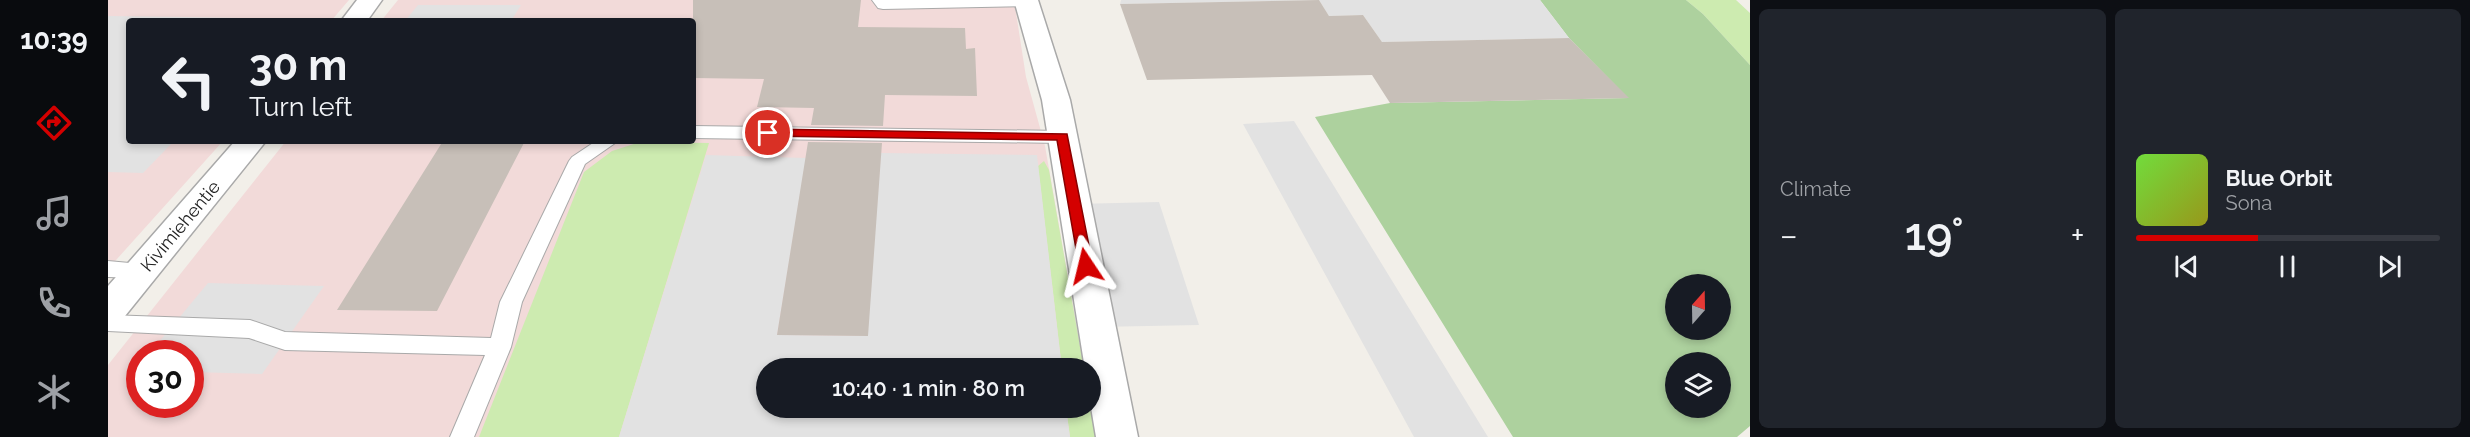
<!DOCTYPE html>
<html lang="en">
<head>
<meta charset="utf-8">
<style>
  :root { --surface:#171b24; --page:#20242c; --text:#f1f3f6; --muted:#9ea1a6; --line:#363941; --accent:#d40000 }
  body { margin:0; font-family:Raleway,sans-serif; background:var(--page); color:var(--text); height:100vh; display:flex; flex-direction:column; font-size:22px; white-space:nowrap }
  * { box-sizing:border-box; margin:0 }
  p { font-size:20px; color:var(--muted) }
  .icon { flex:none; width:33px; height:33px; fill:none; stroke:currentColor; stroke-width:2; stroke-linecap:round; stroke-linejoin:round }
  .map { position:relative; flex:1; overflow:hidden }
  .side { display:flex; flex-direction:column; gap:9px; padding:9px; background:#0d0f14; width:720px }
  .side>* { flex:none }
  .banner { position:absolute; left:18px; top:18px; width:570px; height:126px; border-radius:6px; box-shadow:0 3px 9px #0003; background:#171b24; color:var(--text); overflow:hidden }
  .needle { width:39px; rotate:20deg }
  .tools { position:absolute; left:1557px; top:274px; display:grid; gap:12px }
  .tools a { display:grid; place-items:center; width:66px; height:66px; border-radius:50%; background:var(--surface); box-shadow:0 3px 9px #0003; font-size:30px }
  .speed { position:absolute; left:18px; top:340px; display:flex; gap:12px; font-size:30px; font-weight:700; text-align:center }
  .speed>* { display:grid; place-content:center; width:78px; height:78px; border-radius:50%; background:var(--surface); box-shadow:0 3px 9px #0003; line-height:1 }
  .speed .limit { border:9px solid #d22; background:#fff; color:#111 }
  .pin { position:absolute; display:grid; place-items:center; width:51px; height:51px; color:#fff; margin:-26px; border:3px solid #fff; border-radius:50%; box-shadow:0 2px 6px #0007 }
  .me { position:absolute; width:66px; margin:-33px; rotate:350deg; stroke-linejoin:round; filter:drop-shadow(0 0 4px #0008) }
  .turn { display:flex; align-items:center; gap:21px; height:126px; padding:0 24px; font-size:27px }
  .turn .icon { width:78px; height:78px; stroke-width:2.5 }
  .turn b { display:block; font-size:42px; line-height:51px }
  .big { font-size:45px; font-weight:600; line-height:1.1 }
  .side .tile { flex:1; display:flex; flex-direction:column; justify-content:center; gap:9px; min-width:0; padding:0 21px; border-radius:9px; background:var(--page) }
  .song { display:flex; align-items:center; gap:18px }
  .cover { width:72px; height:72px; border-radius:9px; background:linear-gradient(135deg,hsl(100 70% 55%),hsl(60 70% 35%)) }
  .played { height:6px; border-radius:3px; background:linear-gradient(90deg,var(--accent) 40%,var(--line) 40%) }
  .keys { display:flex; justify-content:space-around; direction:ltr }
  .heat { display:flex; justify-content:space-between; align-items:center; font-size:33px; direction:ltr }
  .side .tiles { flex:1; display:grid; gap:9px; grid-template-columns:repeat(2,1fr) }
  .trip { position:absolute; left:648px; top:358px; width:345px; height:60px; border-radius:30px; background:var(--surface); box-shadow:0 3px 9px #0003; font-weight:600; line-height:60px; text-align:center }
  main { display:flex; flex:1; min-height:0 }
  .tab-bar { display:flex; flex-direction:column; width:108px; justify-content:space-around; align-items:center; background:#090b0e; color:var(--muted) }
  .tab-bar .icon { width:42px; height:42px }
  .tab-bar .current { color:var(--accent) }
  .tab-bar b { font-size:27px; color:var(--text) }
  .map>svg:first-child { display:block }
  .commercial { fill:#f2dad9; fill-rule:evenodd }
  .grass { fill:#cdebb0 }
  .forest { fill:#add19e; fill-rule:evenodd }
  .parking { fill:#e2e2e2 }
  .building { fill:#c7bfb8 }
  .lines { fill:none; stroke-linecap:round; stroke-linejoin:round }
  .service-casing { stroke:#a9a9a9; stroke-width:2 }
  .minor-casing { stroke:#a9a9a9; stroke-width:3 }
  .service { fill:#fff; fill-rule:evenodd }
  .minor { fill:#fff; fill-rule:evenodd }
  .route { fill:#d40000; stroke:#8a0000; stroke-width:1.5 }
  .labels { text-anchor:middle; dominant-baseline:central; stroke-width:4.5; stroke-linejoin:round; paint-order:stroke }
  .street-label { font-size:18px; fill:#222; stroke:#fff }
</style>
</head>
<body>
<main>
<nav class="tab-bar">
<b>10:39</b>
<svg class="icon current" aria-label="directions" viewBox="0 0 24 24"><path d="M12 3l9 9-9 9-9-9zM9 14v-3h6M13 9l2 2-2 2"/></svg>
<svg class="icon" aria-label="music" viewBox="0 0 24 24"><path d="M9 18V5l10-2v13"/><circle cx="6" cy="18" r="3"/><circle cx="16" cy="16" r="3"/></svg>
<svg class="icon" aria-label="phone" viewBox="0 0 24 24"><path d="M5 4h4l2 5-3 2q2 4 5 5l2-3 5 2v4C11 20 4 13 5 4z"/></svg>
<svg class="icon" aria-label="climate" viewBox="0 0 24 24"><path d="M12 3v18M4 7l16 10M4 17L20 7"/></svg>
</nav>
<div class="map">
<svg width="1642" height="437" viewBox="0 0 1642 437">
  <rect width="100%" height="100%" fill="#f2efe9"/>
  <path class="commercial" d="M0,0H241L223,21H21V141H115L0,269Z
    M290,0H906L918,77L937,146L976,369H658V408H982L988,437H0V365L178,141H585V21H273ZM32,354H82V405H32Z"/>
  <path class="grass" d="M1578,0H1628L1642,13V65L1595,14Z
    M532,142L601,143L511,437H371L476,172L504,151Z
    M936,161L941,170L976,369H954L930,166Z
    M983,404L988,437H962L958,408H982Z"/>
  <path class="forest" d="M1432,0H1578L1595,14L1642,65V426L1629,437H1405L1207,117L1282,103L1520,98L1461,38ZM1568,285H1612V330H1568ZM1568,363H1612V408H1568Z"/>
  <path class="parking" d="M1013,0H1432L1461,38L1274,42L1255,15L1221,16L1211,0L1012,4Z
    M310,5H413L403,21H297Z
    M0,16L78,17L188,19L186,21H21V141H66L35,173L0,172Z
    M1186,121L1380,437H1306L1135,124Z
    M773,153L929,155L954,369H658V408H958L962,437H511L598,155L698,158L669,335L759,336Z
    M1051,202L1091,325L989,327L967,204Z
    M100,283L216,286L154,374L83,372L82,354H41Z"/>
  <path class="building" d="M585,0H753L750,27L857,28L858,49L867,48L869,96L777,95L775,126L703,125L706,108L649,107L656,79L585,78Z
    M1211,0L1221,16L1255,15L1274,42L1461,38L1521,98L1282,103L1264,75L1039,80L1012,4Z
    M335,141H417L329,311L229,310Z
    M700,142L774,143L760,336L669,335Z"/>
  <g class="lines">
    <defs>
      <path id="service" d="M764,0H925L926,2L919,6L775,9L770,8Z
        M585,126L955,131L961,133L964,137L961,141L955,143L585,138Z
        M488,141H510L477,164L414,302L403,347L366,437H342L377,355L177,350L141,338L0,331V315L142,320L177,332L383,338L392,302L461,161L464,157Z
        M0,261L43,265L46,270L43,275L36,278L0,277Z"/>
      <path id="minor" d="M249,0H274L259,21H233Z
        M906,0H930L962,100L1030,437H988L982,401V369H977L934,100Z
        M127,141H158L13,321L0,325V286Z"/>
    </defs>
    <use href="#service" class="service-casing"/>
    <use href="#minor" class="minor-casing"/>
    <use href="#service" class="service"/>
    <use href="#minor" class="minor"/>
  </g>
  <path class="route" d="M660,129L959,134L985,266L978,271L971,266L949,140L655,136L654,133L655,130Z"/>
  <g class="labels">
    <g class="street-label">
      <text transform="translate(72 226) rotate(-50)">Kivimiehentie</text>
    </g>
  </g>
</svg>
<div class="tools">
<a><svg class="needle" viewBox="-14 -14 28 28"><path d="M0-13l5 13h-10z" fill="#e53935"/><path d="M0 13l5-13h-10z" fill="#9ea1a6"/></svg></a>
<a><svg class="icon" aria-label="layers" viewBox="0 0 24 24"><path d="M12 4l9 5-9 5-9-5zM3 14l9 5 9-5"/></svg></a>
</div>
<div class="speed"><div class="limit">30</div></div>
<div class="pin" style="left:660px;top:133px;background:#d93025"><svg class="icon" aria-label="arrive" viewBox="0 0 24 24"><path d="M6 21V4h12l-3 4 3 4H6"/></svg></div>
<svg class="me" style="left:978px;top:266px" viewBox="-20 -20 40 40"><path d="M0-17L14 15 0 8-14 15z" fill="#d40000" stroke="#fff" stroke-width="4"/></svg>
<div class="trip">10:40 · 1 min · 80 m</div>
<div class="banner">
<div class="turn"><svg class="icon" aria-label="left" viewBox="0 0 24 24"><path d="M17 20v-9H6M10 6l-5 5 5 5"/></svg><div><b>30 m</b>Turn left</div></div>
</div>
</div>
<section class="side">
<div class="tiles">
<div class="tile"><p>Climate</p>
<div class="heat"><a>−</a><b class="big">19°</b><a>+</a></div>
</div>
<div class="tile">
<div class="song"><i class="cover"></i><div><b>Blue Orbit</b><p>Sona</p></div></div>
<div class="played"></div>
<div class="keys"><svg class="icon" aria-label="previous" viewBox="0 0 24 24"><path d="M18 5L8 12l10 7zM5 5v14"/></svg><svg class="icon" aria-label="pause" viewBox="0 0 24 24"><path d="M8 5v14M16 5v14"/></svg><svg class="icon" aria-label="next" viewBox="0 0 24 24"><path d="M6 5l10 7-10 7zM19 5v14"/></svg></div>
</div>
</div>
</section>
</main>
</body>
</html>
